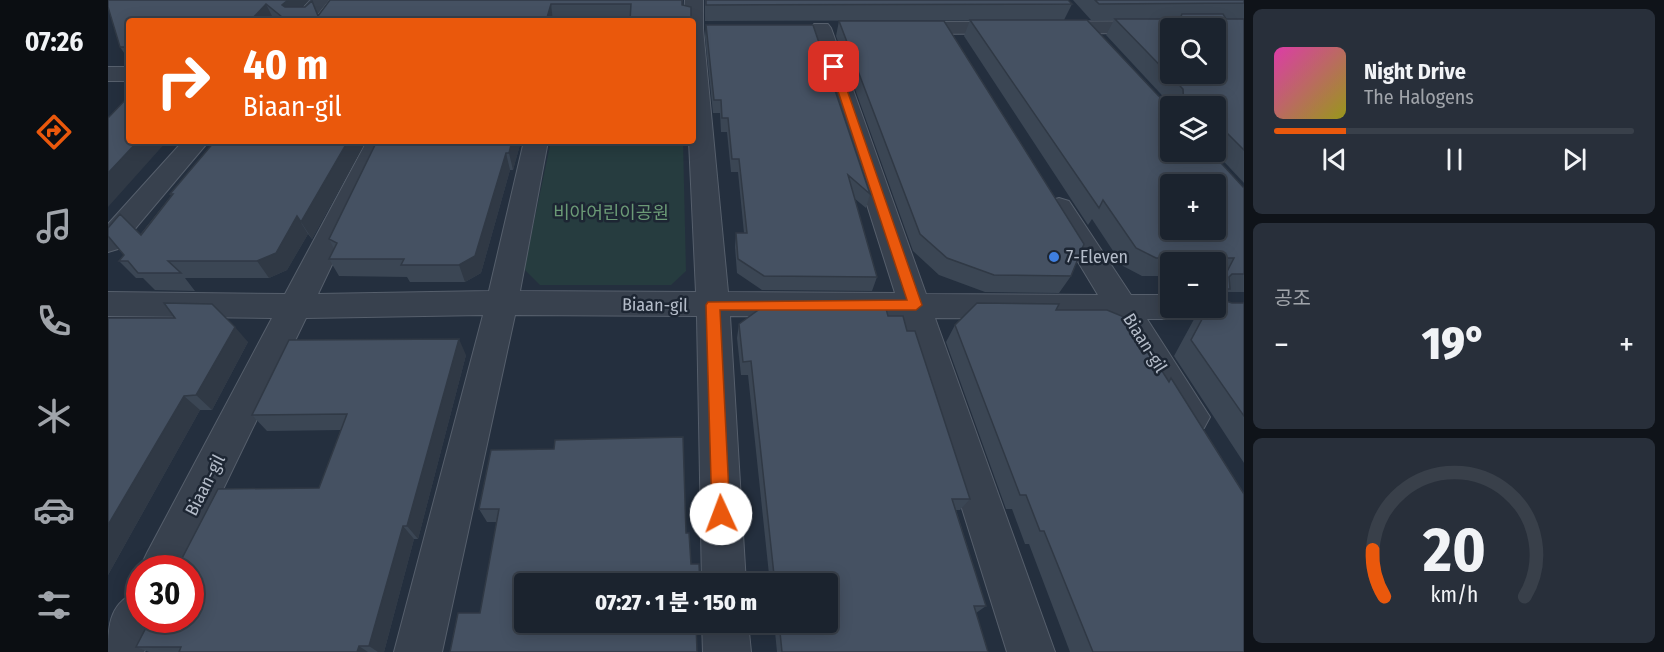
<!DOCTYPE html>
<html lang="ko">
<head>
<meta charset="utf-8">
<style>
  :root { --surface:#1b232e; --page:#282f3a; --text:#f1f3f6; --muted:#a0a4aa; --line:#39404a; --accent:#ea580c }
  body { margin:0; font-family:"Fira Sans Condensed","Noto Sans KR",sans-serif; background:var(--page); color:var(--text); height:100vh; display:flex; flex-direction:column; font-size:22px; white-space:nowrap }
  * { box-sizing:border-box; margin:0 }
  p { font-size:20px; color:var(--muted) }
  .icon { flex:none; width:33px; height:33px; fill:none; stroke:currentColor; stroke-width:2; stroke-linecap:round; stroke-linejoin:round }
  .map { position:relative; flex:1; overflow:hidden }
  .drawer { display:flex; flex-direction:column; gap:9px; padding:9px; background:#0f1319; width:420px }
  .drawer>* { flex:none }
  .top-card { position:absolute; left:18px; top:18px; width:570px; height:126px; border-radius:6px; box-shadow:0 3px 15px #0003,0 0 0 2px var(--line); background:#ea580c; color:#fff; overflow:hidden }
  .tools { position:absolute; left:1052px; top:18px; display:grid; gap:12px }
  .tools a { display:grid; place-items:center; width:66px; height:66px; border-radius:6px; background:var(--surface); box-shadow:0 3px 15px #0003,0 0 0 2px var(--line); font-size:30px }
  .speed { position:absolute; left:18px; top:555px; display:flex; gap:12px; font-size:30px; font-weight:700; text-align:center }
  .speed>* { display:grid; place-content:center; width:78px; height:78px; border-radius:50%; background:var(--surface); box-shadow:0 3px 15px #0003,0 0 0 2px var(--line); line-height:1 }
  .speed .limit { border:9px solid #d22; background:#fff; color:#111 }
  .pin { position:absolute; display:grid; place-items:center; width:51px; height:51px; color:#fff; margin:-26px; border-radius:12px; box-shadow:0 3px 9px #0006 }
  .me { position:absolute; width:66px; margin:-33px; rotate:358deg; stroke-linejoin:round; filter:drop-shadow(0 0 4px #0008) }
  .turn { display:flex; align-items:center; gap:21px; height:126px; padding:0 18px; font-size:27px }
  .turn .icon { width:78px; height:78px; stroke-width:2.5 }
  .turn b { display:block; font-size:42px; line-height:51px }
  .big { font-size:45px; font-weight:800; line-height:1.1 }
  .drawer .tile { flex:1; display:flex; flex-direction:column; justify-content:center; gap:9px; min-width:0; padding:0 21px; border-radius:9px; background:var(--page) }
  .drawer .dial { align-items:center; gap:0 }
  .dial svg { height:156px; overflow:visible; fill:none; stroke:var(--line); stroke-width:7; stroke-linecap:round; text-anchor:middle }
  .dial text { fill:var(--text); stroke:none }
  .song { display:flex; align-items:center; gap:18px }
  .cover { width:72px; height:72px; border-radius:9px; background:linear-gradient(135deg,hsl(320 70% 55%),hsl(60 70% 35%)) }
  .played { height:6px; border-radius:3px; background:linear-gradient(90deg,var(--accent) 20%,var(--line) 20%) }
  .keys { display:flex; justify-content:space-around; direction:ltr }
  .heat { display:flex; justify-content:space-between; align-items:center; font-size:33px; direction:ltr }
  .trip { position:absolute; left:406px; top:573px; width:324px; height:60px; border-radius:6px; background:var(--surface); box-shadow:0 3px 15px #0003,0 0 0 2px var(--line); font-weight:800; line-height:60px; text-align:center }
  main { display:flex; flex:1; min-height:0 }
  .tabs { display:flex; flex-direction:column; width:108px; justify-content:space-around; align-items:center; background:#0b0e12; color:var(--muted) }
  .tabs .icon { width:42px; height:42px }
  .tabs .active { color:var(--accent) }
  .tabs b { font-size:27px; color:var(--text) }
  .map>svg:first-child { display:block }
  .green { fill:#263c3f }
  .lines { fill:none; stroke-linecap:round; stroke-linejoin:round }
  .minor-casing { stroke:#565f6c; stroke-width:2 }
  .minor { fill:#38414e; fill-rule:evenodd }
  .wall { fill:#3b4654 }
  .shaded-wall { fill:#303945 }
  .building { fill:#455162; stroke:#303945; stroke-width:1.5; fill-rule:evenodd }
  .route { fill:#ea580c; stroke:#983908; stroke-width:1.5 }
  .shop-dot { fill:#3f7fe0; stroke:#1d2633; stroke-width:2 }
  .labels { text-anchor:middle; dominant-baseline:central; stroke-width:5; stroke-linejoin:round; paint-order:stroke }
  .park-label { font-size:18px; fill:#6b9a76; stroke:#1d2633 }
  .poi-label { font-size:18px; fill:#b4bcc9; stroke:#1d2633; text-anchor:start }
  .street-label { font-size:18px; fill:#b4bcc9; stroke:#1d2633 }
</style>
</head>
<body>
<main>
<nav class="tabs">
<b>07:26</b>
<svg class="icon active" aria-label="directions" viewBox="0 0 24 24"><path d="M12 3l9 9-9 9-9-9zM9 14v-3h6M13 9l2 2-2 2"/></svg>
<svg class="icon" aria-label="music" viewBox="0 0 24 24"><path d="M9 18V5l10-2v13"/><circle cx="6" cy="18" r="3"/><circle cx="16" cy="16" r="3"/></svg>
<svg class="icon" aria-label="phone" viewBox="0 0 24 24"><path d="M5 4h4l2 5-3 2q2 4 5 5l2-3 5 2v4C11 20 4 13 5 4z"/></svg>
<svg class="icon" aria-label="climate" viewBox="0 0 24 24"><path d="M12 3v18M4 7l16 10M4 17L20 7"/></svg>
<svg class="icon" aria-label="car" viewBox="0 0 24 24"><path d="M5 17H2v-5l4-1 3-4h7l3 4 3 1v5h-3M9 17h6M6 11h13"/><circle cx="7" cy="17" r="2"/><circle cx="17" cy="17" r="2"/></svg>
<svg class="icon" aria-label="filters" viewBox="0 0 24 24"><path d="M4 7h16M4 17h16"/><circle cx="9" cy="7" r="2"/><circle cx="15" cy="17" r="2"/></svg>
</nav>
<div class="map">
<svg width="1136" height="652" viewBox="0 0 1136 652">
  <rect width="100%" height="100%" fill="#242f3e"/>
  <path class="green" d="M443,141H575L578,271L563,285H432L416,269Z"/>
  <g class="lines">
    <defs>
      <path id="minor" d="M202,0H221L204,21H184Z
        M577,0H595V29L620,292L787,293L703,28L706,24H720L723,28L818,294L990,295L937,207L941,201L951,198L961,201L1023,295H1062V308H1078L1073,315L1062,319H1039L1102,417L1096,428L1083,433L1070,428L1004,319L827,318L947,652H899L794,317L622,316L638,584H594L589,316L407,315L334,652H286L375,315L198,318L77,568H32L39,553L164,318L0,316V292L177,294L259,141H283L210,294L381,291L416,141H440L412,291L588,292L581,141H585V21H576Z
        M1136,21V33H1107V28H1062V33L797,34L790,32L787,28L790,24L797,22Z
        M0,67H21V81H0Z
        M75,141H101L10,249L0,252V224Z
        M32,590V620H52L36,652H0C0,623 2,602 32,590Z
        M594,622H640L643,652H595Z"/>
    </defs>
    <use href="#minor" class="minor-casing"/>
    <use href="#minor" class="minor"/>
  </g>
  <path class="wall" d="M0,0H201L194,7H197L204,1L210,15L222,0H575L574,5L522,20L168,21L166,20L21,21V60L12,47Z
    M597,0H960L964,4L956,20L597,21Z
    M965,0H1136V19H1117H1136V183L1107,152V106H1064L998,35L1006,20H983Z
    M862,20L1136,188V292H1119L1112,299L1124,303H1136V463L1066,356L1091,310L1093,308H1107V280L1109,275H1107V262H1062V276H1034L1015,266L984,219L980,225L856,36Z
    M731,21L963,276L951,293L877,292L831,275L805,251L728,36Z
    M598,25L762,194L758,208L746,198L769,277L764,291L654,290L629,273L627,247L628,233H636L630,172H623L619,132H613L612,113H605L597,37Z
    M107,141H258L204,239L200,234L179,270L161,278H77L87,291L47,290L35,278H28L11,261L63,196L62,194Z
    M413,141L405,170H402L373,273L357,282H302L299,277L231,276L221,259L226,249L221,239Z
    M948,310L1060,381L1063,378L1136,652H962L921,544H917L904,509H898L838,342L847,325Z
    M780,316L799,331L862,499L852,510H848L878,606L868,613L880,652H669L666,622H720V584H662L640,375H633L629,338L631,324Z
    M0,318H67L140,342L104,410H92L0,575Z
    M358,355L310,539H306L276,652H41L28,647L211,488L233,430L159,431L144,415Z
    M575,437L417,584L372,613L389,522H379L371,509L446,449Z"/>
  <path class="shaded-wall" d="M180,0H201L182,21L174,5Z
    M158,4L166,20L165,21H142Z
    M443,4L445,21H438Z
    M30,141H59L0,207V173Z
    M240,141H258L204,239L193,222Z
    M404,141H413L405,170L401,153Z
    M398,153L402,170L373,273L357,282L351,265Z
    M189,216L200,234L179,270L161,278L149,261Z
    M127,327L140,342L104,410L88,395Z
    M351,339L358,355L310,539L299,526Z
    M76,396L92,410L0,575V525Z
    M295,526L306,539L276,652H270L261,646Z
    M251,646L260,652H249Z"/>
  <path class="building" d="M0,0H180L174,5L177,7H197L204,1L210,16L222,0H574V5L583,7V21H522L523,4H443L438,21H179L158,4L142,21H21V47H12L0,7Z
    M598,0H960L964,4L598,5Z
    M987,0H1136V3L991,4Z
    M1074,14H1115L1118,19H1136V150L1119,133H1107V106H1076L1075,89L1007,19H1072ZM1062,28H1107V74H1062Z
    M862,20H979L1062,108V152H1103L1136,188V274H1124L1121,277L1122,289H1110L1126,258H1048L1028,248L995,200L991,208ZM1062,184H1107V230H1062Z
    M731,21H836L976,244L963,276L886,275L839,258L812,234Z
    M598,25H705L762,194L740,175L769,277L656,276L630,259L628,233H639L631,159H624L620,118H614L613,100H606Z
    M21,96V141H30L0,173V118Z
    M107,141H240L193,222L189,216L168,253L149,261H60L73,273H30L20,261H11L16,255L0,236V228L12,214L33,235L65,194H62Z
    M269,141H404L401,153H398L367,256L351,265H293L296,259H221L229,243L221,239Z
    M1107,293L1112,299L1124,303H1136V416L1083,340L1100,308H1107Z
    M56,303L104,304L127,327L88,395L76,396L0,525V318H67Z
    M869,303L951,304L948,310H999L1021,319L1061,382L1063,378L1136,494V652H985L936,531H932L918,495H912L847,325Z
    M657,305H777L780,316H795L799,331H807L862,499H844L878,606H866L880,652H674L671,622H720V584H667L643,361L635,362L631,324Z
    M351,339L299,526H295L261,646H251L249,652H71L73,647H28L42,620H82V568H69L110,489L211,488L239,414L144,415L181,340Z
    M575,437L578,533H581L583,564H591L592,584H417V622H588L589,652H342L350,613H372L391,509H371L383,450L446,449L447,440Z"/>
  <path class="route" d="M723,65L731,67L814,305L808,310H612L622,514L619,520L613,522L607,520L604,514L598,305L600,302L799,300L722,67Z"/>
  <circle class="shop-dot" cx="946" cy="257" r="6"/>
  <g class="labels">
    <g class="park-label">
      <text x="503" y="213">비아어린이공원</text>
    </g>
    <g class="poi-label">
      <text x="958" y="257">7-Eleven</text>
    </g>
    <g class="street-label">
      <text transform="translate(547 305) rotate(1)">Biaan-gil</text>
      <text transform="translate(1037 343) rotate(58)">Biaan-gil</text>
      <text transform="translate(97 485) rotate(-63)">Biaan-gil</text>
    </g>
  </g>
</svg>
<div class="tools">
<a><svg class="icon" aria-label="search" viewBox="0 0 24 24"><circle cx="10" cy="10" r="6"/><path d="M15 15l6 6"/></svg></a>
<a><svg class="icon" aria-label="layers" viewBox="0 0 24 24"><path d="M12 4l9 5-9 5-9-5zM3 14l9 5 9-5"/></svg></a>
<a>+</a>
<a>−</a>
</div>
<div class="speed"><div class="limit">30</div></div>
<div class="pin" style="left:726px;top:67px;background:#d93025"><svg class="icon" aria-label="arrive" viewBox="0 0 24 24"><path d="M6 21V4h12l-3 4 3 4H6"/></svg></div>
<svg class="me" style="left:613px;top:514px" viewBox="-20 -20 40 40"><circle r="19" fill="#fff"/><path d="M0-13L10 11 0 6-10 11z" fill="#ea580c"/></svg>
<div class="trip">07:27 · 1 분 · 150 m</div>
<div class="top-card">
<div class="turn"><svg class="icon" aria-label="right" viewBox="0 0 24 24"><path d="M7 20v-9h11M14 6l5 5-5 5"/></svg><div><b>40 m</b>Biaan-gil</div></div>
</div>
</div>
<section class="drawer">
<div class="tile">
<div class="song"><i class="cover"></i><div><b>Night Drive</b><p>The Halogens</p></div></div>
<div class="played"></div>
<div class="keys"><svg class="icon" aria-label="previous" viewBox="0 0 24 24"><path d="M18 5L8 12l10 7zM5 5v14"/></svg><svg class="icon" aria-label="pause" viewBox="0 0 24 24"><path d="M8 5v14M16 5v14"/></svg><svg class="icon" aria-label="next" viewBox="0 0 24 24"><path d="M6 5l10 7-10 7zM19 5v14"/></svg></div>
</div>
<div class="tile"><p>공조</p>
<div class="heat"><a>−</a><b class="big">19°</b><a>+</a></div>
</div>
<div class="tile dial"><svg viewBox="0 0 100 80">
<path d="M14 69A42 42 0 1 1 86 69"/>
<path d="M14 69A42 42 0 0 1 8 45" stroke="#ea580c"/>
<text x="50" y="56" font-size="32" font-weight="700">20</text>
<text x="50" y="72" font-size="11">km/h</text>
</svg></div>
</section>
</main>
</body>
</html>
